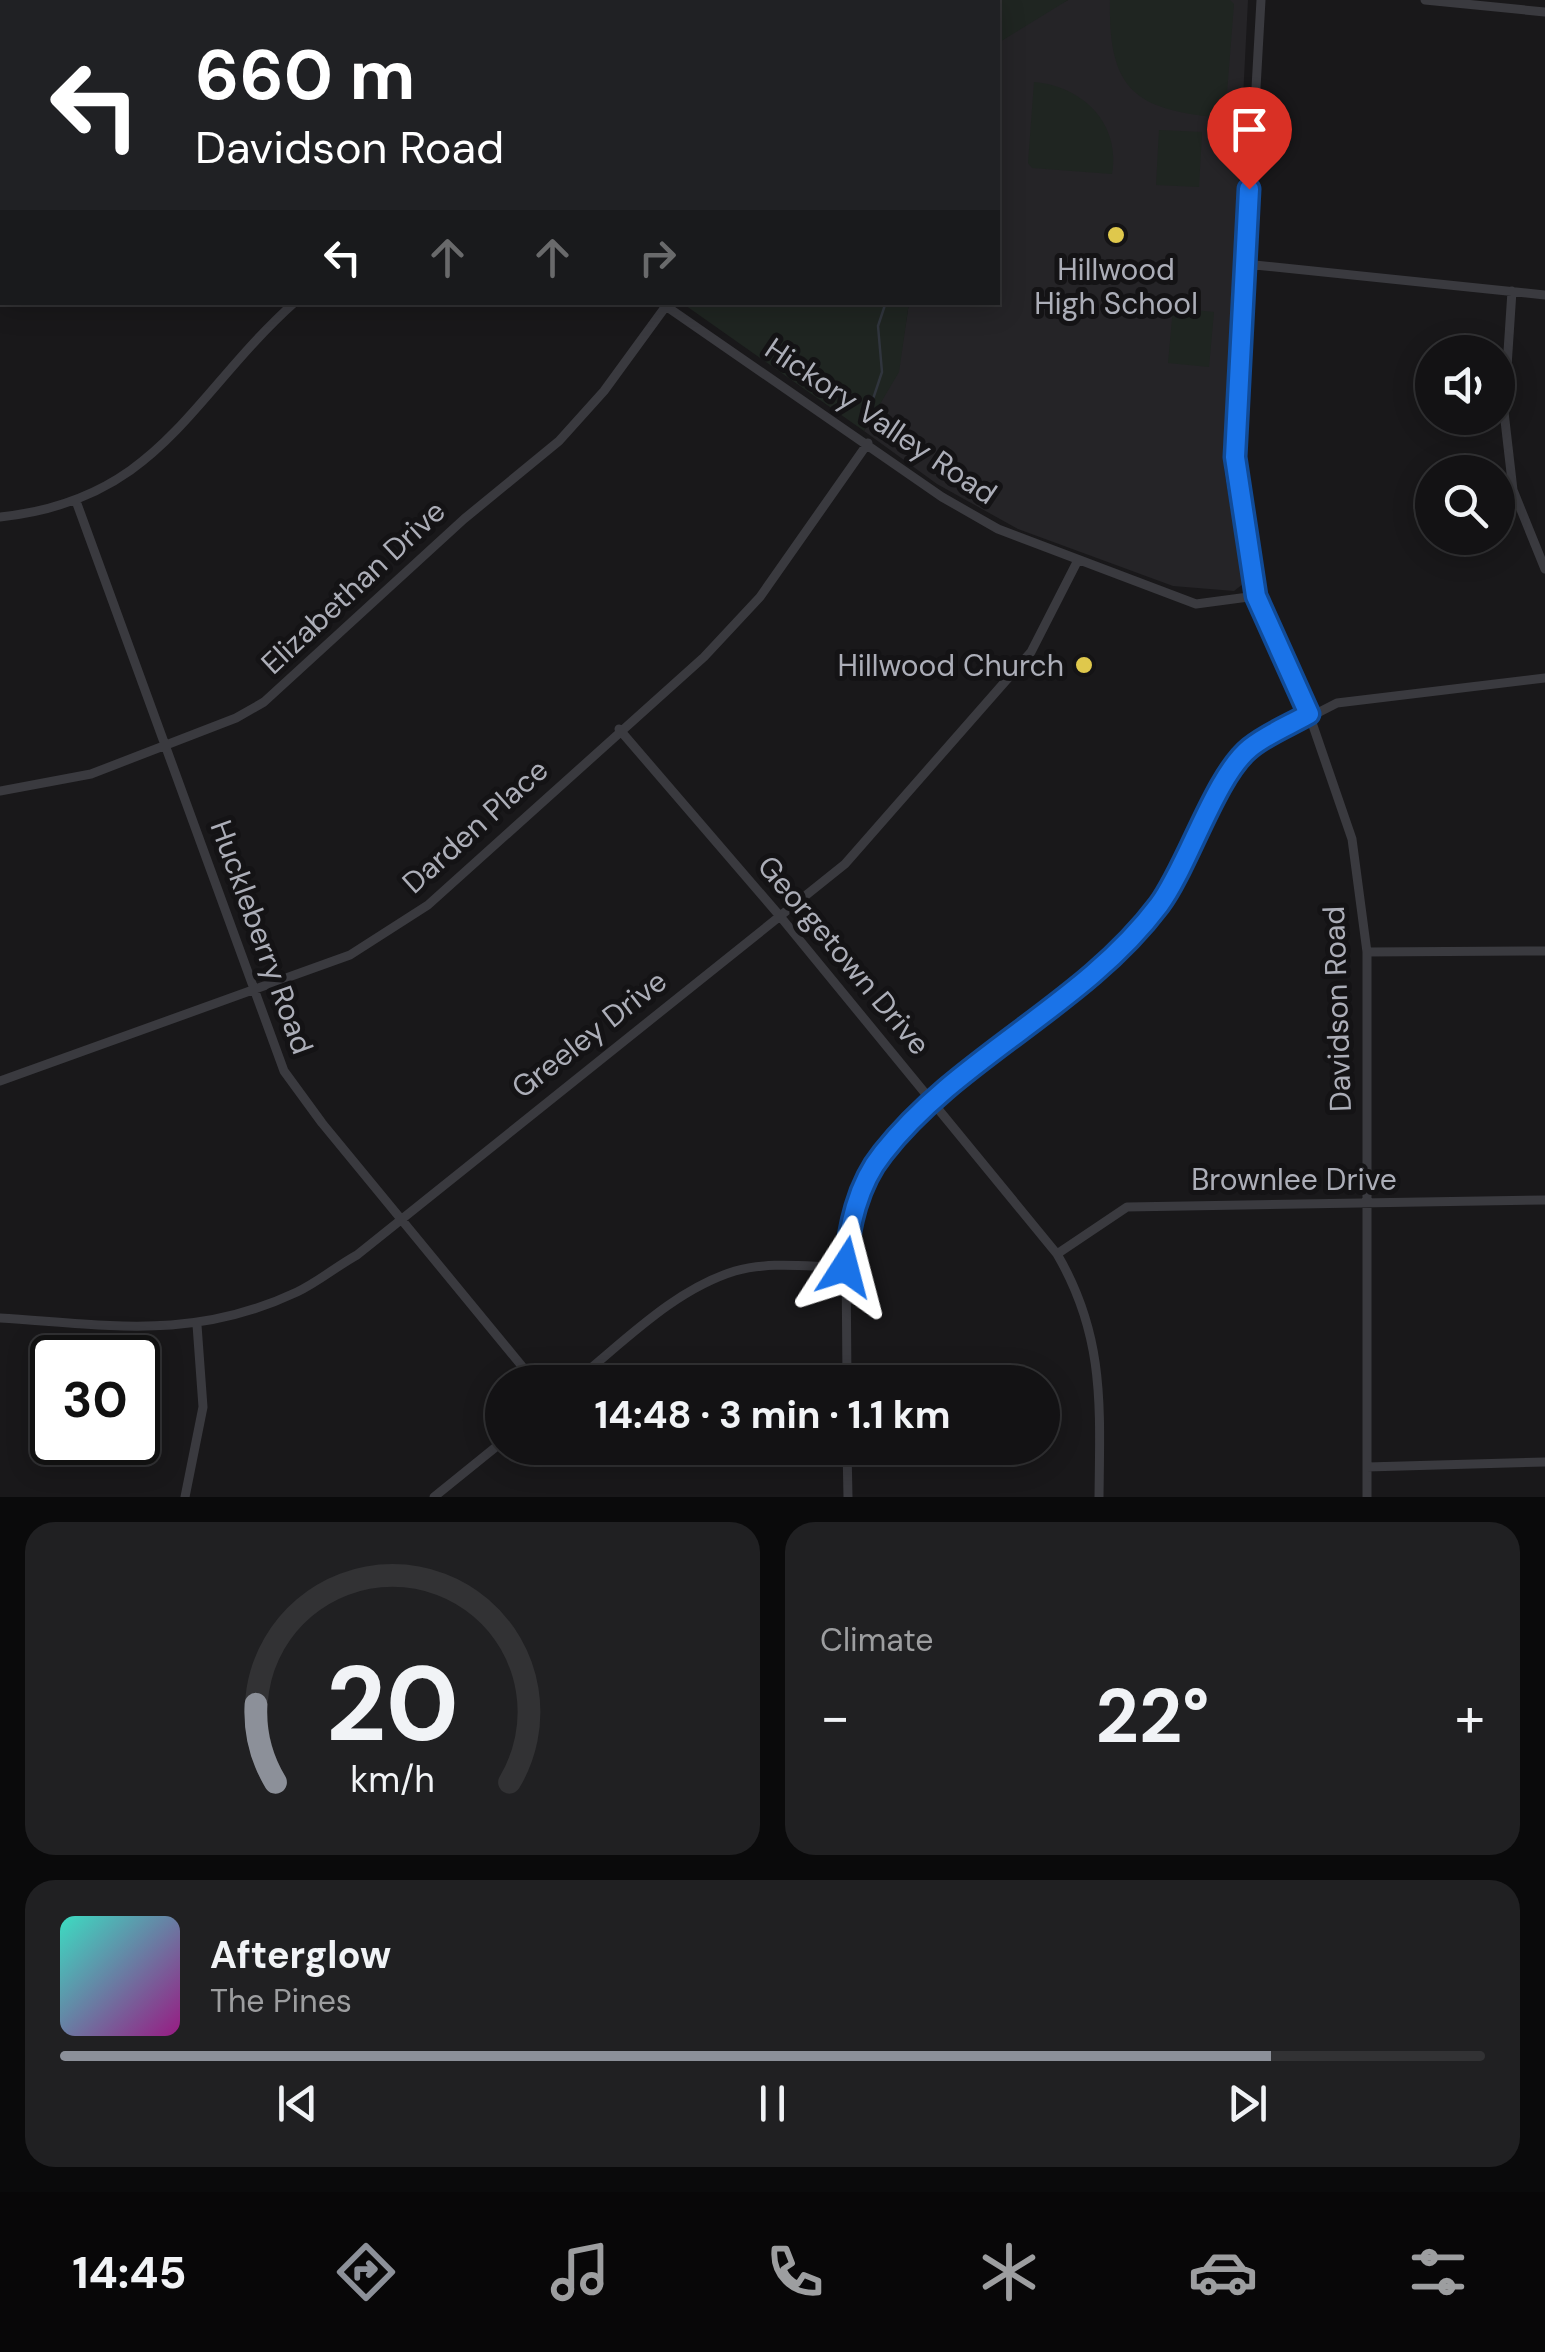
<!DOCTYPE html>
<html lang="en">
<head>
<meta charset="utf-8">
<style>
  :root { --surface:#131214; --page:#202022; --text:#f1f3f6; --muted:#9d9ea0; --line:#323234; --accent:#8c9099 }
  body { margin:0; font-family:"DM Sans",sans-serif; background:var(--page); color:var(--text); height:100vh; display:flex; flex-direction:column; font-size:38px; white-space:nowrap }
  * { box-sizing:border-box; margin:0 }
  p { font-size:32px; color:var(--muted) }
  .icon { flex:none; width:55px; height:55px; fill:none; stroke:currentColor; stroke-width:2; stroke-linecap:round; stroke-linejoin:round }
  .map { position:relative; height:1497px; overflow:hidden }
  .side { display:flex; flex-direction:column; gap:25px; padding:25px; background:#0a0a0b; flex:1 }
  .side>* { flex:none }
  .hud { position:absolute; left:0px; top:0px; width:1000px; height:305px; box-shadow:0 5px 25px #0003,0 0 0 2px var(--line); background:#202124; color:#fff; overflow:hidden }
  .controls { position:absolute; left:1415px; top:335px; display:grid; gap:20px }
  .controls a { display:grid; place-items:center; width:100px; height:100px; border-radius:50%; background:var(--surface); box-shadow:0 5px 25px #0003,0 0 0 2px var(--line); font-size:50px }
  .speed { position:absolute; left:30px; top:1335px; display:flex; gap:20px; font-size:50px; font-weight:700; text-align:center }
  .speed>* { display:grid; place-content:center; width:130px; height:130px; border-radius:50%; background:var(--surface); box-shadow:0 5px 25px #0003,0 0 0 2px var(--line); line-height:1 }
  .speed .limit { border:5px solid #111; border-radius:15px; background:#fff; color:#111 }
  .pin { position:absolute; display:grid; place-items:center; width:85px; height:85px; color:#fff; margin:-102px -42px; border-radius:50% 50% 50% 0; rotate:-45deg; box-shadow:0 0 10px #0007 }
  .pin .icon { rotate:45deg }
  .me { position:absolute; width:110px; margin:-55px; rotate:9deg; stroke-linejoin:round; filter:drop-shadow(0 0 8px #0008) }
  .turn { display:flex; align-items:center; gap:35px; height:210px; padding:0 30px; font-size:45px }
  .turn .icon { width:130px; height:130px; stroke-width:2.5 }
  .turn b { display:block; font-size:70px; line-height:85px }
  .lanes { display:flex; align-items:center; height:95px; padding:0 30px; background:#0003; justify-content:center; gap:50px; direction:ltr }
  .lanes .off { opacity:.35 }
  .big { font-size:75px; font-weight:700; line-height:1.1 }
  .side .card { flex:1; display:flex; flex-direction:column; justify-content:center; gap:15px; min-width:0; padding:0 35px; border-radius:30px; background:var(--page) }
  .side .dial { align-items:center; gap:0 }
  .dial svg { height:260px; overflow:visible; fill:none; stroke:var(--line); stroke-width:7; stroke-linecap:round; text-anchor:middle }
  .dial text { fill:var(--text); stroke:none }
  .song { display:flex; align-items:center; gap:30px }
  .cover { width:120px; height:120px; border-radius:15px; background:linear-gradient(135deg,hsl(170 70% 55%),hsl(310 70% 35%)) }
  .played { height:10px; border-radius:5px; background:linear-gradient(90deg,var(--accent) 85%,var(--line) 85%) }
  .keys { display:flex; justify-content:space-around; direction:ltr }
  .heat { display:flex; justify-content:space-between; align-items:center; font-size:55px; direction:ltr }
  .side .tiles { flex:1; display:grid; gap:25px; grid-template-columns:1fr 1fr }
  .card:last-child { grid-column:span 2 }
  .trip { position:absolute; left:485px; top:1365px; width:575px; height:100px; border-radius:50px; background:var(--surface); box-shadow:0 5px 25px #0003,0 0 0 2px var(--line); font-weight:700; line-height:100px; text-align:center }
  .menu { display:flex; height:160px; justify-content:space-around; align-items:center; background:#080708; color:var(--muted) }
  .menu .icon { width:70px; height:70px }
  .menu .selected { color:var(--accent) }
  .menu b { font-size:45px; color:var(--text) }
  .map>svg:first-child { display:block }
  .built { fill:#252427 }
  .green { fill:#1f2521 }
  .lines { fill:none; stroke-linecap:round; stroke-linejoin:round }
  .stream { stroke:#30353d; stroke-width:2.5 }
  .minor { stroke:#3a3a3f; stroke-width:9 }
  .route-casing { stroke:#114b97; stroke-width:25 }
  .route { stroke:#1a73e8; stroke-width:18 }
  .poi-dot { fill:#dfc84c; stroke:#141315; stroke-width:4 }
  .labels { text-anchor:middle; dominant-baseline:central; stroke-width:10; stroke-linejoin:round; paint-order:stroke }
  .poi-label { font-size:30px; fill:#acaeb8; stroke:#141315 }
  .street-label { font-size:30px; fill:#acaeb8; stroke:#141315 }
</style>
</head>
<body>
<div class="map">
<svg width="1545" height="1497" viewBox="0 0 1545 1497">
  <rect width="100%" height="100%" fill="#19181a"/>
  <path class="built" d="M1068,0H1248L1224,469L1243,584L1234,591L1173,586L1018,529L937,484L864,431L898,372L909,303L998,302V43L1035,16Z"/>
  <path class="green" d="M353,0H1068L998,43V2Z
    M1110,0H1230L1234,4L1225,118C1137,110 1108,93 1110,0Z
    M1034,82C1082,86 1121,123 1112,174L1032,168L1028,163Z
    M1159,130L1202,132L1199,187L1156,185Z
    M682,303H909L899,372L864,431Z
    M1173,308L1214,312L1209,367L1168,363Z"/>
  <g class="lines">
    <path class="stream" d="M936,2L937,0
      M868,414L882,372L878,326L886,302"/>
    <path class="minor" d="M33,0V2
      M1261,0L1235,457L1256,596L1309,714L1352,839L1367,952V1497
      M1425,0L1545,12
      M0,124L2,117
      M1245,264L1545,295
      M1512,291L1504,412L1513,490L1545,569
      M660,302L942,497L998,529L1196,604L1256,596
      M76,501L284,1071L322,1123L535,1382
      M0,517C160,500 190,396 295,302
      M619,729L779,915L1057,1254C1105,1336 1100,1406 1099,1497
      M0,791L91,774L236,718L264,702L464,519L559,441L604,391L666,306
      M1367,952L1545,951
      M0,1081L350,955L428,905L704,657L760,597L868,443
      M1057,1254L1127,1207L1545,1200
      M0,1318C110,1325 193,1341 297,1292C318,1282 337,1266 357,1255L845,864L1031,652L1078,560
      M574,1382C623,1343 673,1290 735,1271C770,1261 810,1267 845,1267
      M847,1382L846,1256L854,1212L879,1157L944,1095L1121,947L1160,904L1212,804L1247,749L1337,703L1545,678
      M847,1448L848,1497
      M1367,1467L1545,1462
      M185,1497L203,1407L197,1325
      M434,1497L502,1442"/>
  </g>
  <g class="lines">
    <defs>
      <path id="route" d="M845,1267C849,1227 857,1185 883,1153C958,1057 1084,1005 1159,905C1188,866 1215,776 1250,748C1267,734 1290,725 1309,714L1256,596L1235,457L1249,189"/>
    </defs>
    <use href="#route" class="route-casing"/>
    <use href="#route" class="route"/>
  </g>
  <g class="poi-dot">
    <circle cx="1116" cy="235" r="10"/>
    <circle cx="1084" cy="665" r="10"/>
  </g>
  <g class="labels">
    <g class="poi-label">
      <text x="1116" y="269">Hillwood<tspan x="1116" dy="34">High School</tspan></text>
      <text x="1064" y="665" text-anchor="end">Hillwood Church</text>
    </g>
    <g class="street-label">
      <text transform="translate(881 421) rotate(34)">Hickory Valley Road</text>
      <text transform="translate(353 587) rotate(-43)">Elizabethan Drive</text>
      <text transform="translate(475 826) rotate(-42)">Darden Place</text>
      <text transform="translate(262 937) rotate(70)">Huckleberry Road</text>
      <text transform="translate(844 955) rotate(50)">Georgetown Drive</text>
      <text transform="translate(1337 1009) rotate(-92)">Davidson Road</text>
      <text transform="translate(589 1034) rotate(-38)">Greeley Drive</text>
      <text x="1294" y="1179">Brownlee Drive</text>
    </g>
  </g>
</svg>
<div class="controls">
<a><svg class="icon" aria-label="sound" viewBox="0 0 24 24"><path d="M4 9h4l5-4v14l-5-4H4zM17 9q2 3 0 6"/></svg></a>
<a><svg class="icon" aria-label="search" viewBox="0 0 24 24"><circle cx="10" cy="10" r="6"/><path d="M15 15l6 6"/></svg></a>
</div>
<div class="speed"><div class="limit">30</div></div>
<div class="pin" style="left:1249px;top:189px;background:#d93025"><svg class="icon" aria-label="arrive" viewBox="0 0 24 24"><path d="M6 21V4h12l-3 4 3 4H6"/></svg></div>
<svg class="me" style="left:845px;top:1267px" viewBox="-20 -20 40 40"><path d="M0-17L14 15 0 8-14 15z" fill="#1a73e8" stroke="#fff" stroke-width="4"/></svg>
<div class="trip">14:48 · 3 min · 1.1 km</div>
<div class="hud">
<div class="turn"><svg class="icon" aria-label="left" viewBox="0 0 24 24"><path d="M17 20v-9H6M10 6l-5 5 5 5"/></svg><div><b>660 m</b>Davidson Road</div></div>
<div class="lanes"><svg class="icon" aria-label="left" viewBox="0 0 24 24"><path d="M17 20v-9H6M10 6l-5 5 5 5"/></svg><svg class="icon off" aria-label="ahead" viewBox="0 0 24 24"><path d="M12 20V5M6 11l6-6 6 6"/></svg><svg class="icon off" aria-label="ahead" viewBox="0 0 24 24"><path d="M12 20V5M6 11l6-6 6 6"/></svg><svg class="icon off" aria-label="right" viewBox="0 0 24 24"><path d="M7 20v-9h11M14 6l5 5-5 5"/></svg></div>
</div>
</div>
<section class="side">
<div class="tiles">
<div class="card dial"><svg viewBox="0 0 100 80">
<path d="M14 69A42 42 0 1 1 86 69"/>
<path d="M14 69A42 42 0 0 1 8 45" stroke="#8c9099"/>
<text x="50" y="56" font-size="32" font-weight="700">20</text>
<text x="50" y="72" font-size="11">km/h</text>
</svg></div>
<div class="card"><p>Climate</p>
<div class="heat"><a>−</a><b class="big">22°</b><a>+</a></div>
</div>
<div class="card">
<div class="song"><i class="cover"></i><div><b>Afterglow</b><p>The Pines</p></div></div>
<div class="played"></div>
<div class="keys"><svg class="icon" aria-label="previous" viewBox="0 0 24 24"><path d="M18 5L8 12l10 7zM5 5v14"/></svg><svg class="icon" aria-label="pause" viewBox="0 0 24 24"><path d="M8 5v14M16 5v14"/></svg><svg class="icon" aria-label="next" viewBox="0 0 24 24"><path d="M6 5l10 7-10 7zM19 5v14"/></svg></div>
</div>
</div>
</section>
<nav class="menu">
<b>14:45</b>
<svg class="icon selected" aria-label="directions" viewBox="0 0 24 24"><path d="M12 3l9 9-9 9-9-9zM9 14v-3h6M13 9l2 2-2 2"/></svg>
<svg class="icon" aria-label="music" viewBox="0 0 24 24"><path d="M9 18V5l10-2v13"/><circle cx="6" cy="18" r="3"/><circle cx="16" cy="16" r="3"/></svg>
<svg class="icon" aria-label="phone" viewBox="0 0 24 24"><path d="M5 4h4l2 5-3 2q2 4 5 5l2-3 5 2v4C11 20 4 13 5 4z"/></svg>
<svg class="icon" aria-label="climate" viewBox="0 0 24 24"><path d="M12 3v18M4 7l16 10M4 17L20 7"/></svg>
<svg class="icon" aria-label="car" viewBox="0 0 24 24"><path d="M5 17H2v-5l4-1 3-4h7l3 4 3 1v5h-3M9 17h6M6 11h13"/><circle cx="7" cy="17" r="2"/><circle cx="17" cy="17" r="2"/></svg>
<svg class="icon" aria-label="filters" viewBox="0 0 24 24"><path d="M4 7h16M4 17h16"/><circle cx="9" cy="7" r="2"/><circle cx="15" cy="17" r="2"/></svg>
</nav>
</body>
</html>
